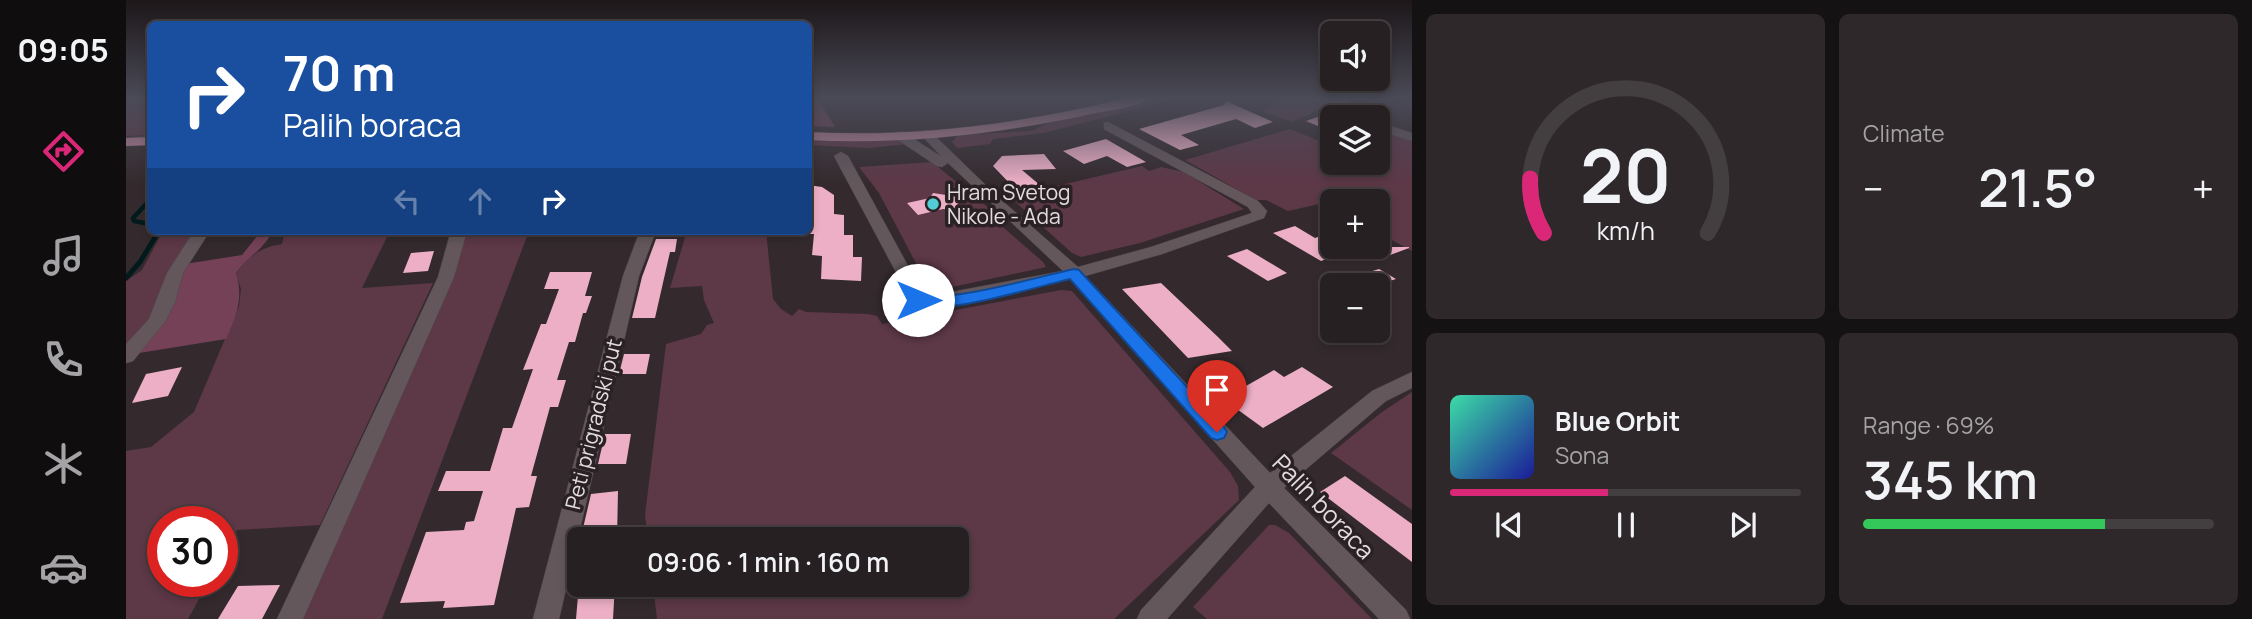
<!DOCTYPE html>
<html lang="en">
<head>
<meta charset="utf-8">
<style>
  :root { --surface:#272022; --page:#2f282a; --text:#f1f3f6; --muted:#a4a3a5; --line:#433e40; --accent:#db2777 }
  body { margin:0; font-family:Manrope,sans-serif; background:var(--page); color:var(--text); height:100vh; display:flex; flex-direction:column; font-size:26px; white-space:nowrap }
  * { box-sizing:border-box; margin:0 }
  p { font-size:23px; color:var(--muted) }
  .icon { flex:none; width:38px; height:38px; fill:none; stroke:currentColor; stroke-width:2; stroke-linecap:round; stroke-linejoin:round }
  .map { position:relative; flex:1; overflow:hidden }
  .side { display:flex; flex-direction:column; gap:14px; padding:14px; background:#151213; width:840px }
  .side>* { flex:none }
  .top-card { position:absolute; left:21px; top:21px; width:665px; height:214px; border-radius:10px; box-shadow:0 4px 10px #0003,0 0 0 2px var(--line); background:#1a4fa0; color:#fff; overflow:hidden }
  .buttons { position:absolute; left:1194px; top:21px; display:grid; gap:14px }
  .buttons a { display:grid; place-items:center; width:70px; height:70px; border-radius:10px; background:var(--surface); box-shadow:0 4px 10px #0003,0 0 0 2px var(--line); font-size:35px }
  .speed { position:absolute; left:21px; top:506px; display:flex; gap:14px; font-size:35px; font-weight:700; text-align:center }
  .speed>* { display:grid; place-content:center; width:91px; height:91px; border-radius:50%; background:var(--surface); box-shadow:0 4px 10px #0003,0 0 0 2px var(--line); line-height:1 }
  .speed .limit { border:10px solid #d22; background:#fff; color:#111 }
  .pin { position:absolute; display:grid; place-items:center; width:60px; height:60px; color:#fff; margin:-72px -30px; border-radius:50% 50% 50% 0; rotate:-45deg; box-shadow:0 0 7px #0007 }
  .pin .icon { rotate:45deg }
  .me { position:absolute; width:77px; margin:-38px; rotate:90deg; stroke-linejoin:round; filter:drop-shadow(0 0 5px #0008) }
  .turn { display:flex; align-items:center; gap:24px; height:147px; padding:0 21px; font-size:32px }
  .turn .icon { width:91px; height:91px; stroke-width:2.5 }
  .turn b { display:block; font-size:49px; line-height:60px }
  .lanes { display:flex; align-items:center; height:66px; padding:0 21px; background:#0003; justify-content:center; gap:35px; direction:ltr }
  .lanes .off { opacity:.35 }
  .big { font-size:52px; font-weight:600; line-height:1.1 }
  .side .tile { flex:1; display:flex; flex-direction:column; justify-content:center; gap:10px; min-width:0; padding:0 24px; border-radius:10px; background:var(--page) }
  .side .dial { align-items:center; gap:0 }
  .dial svg { height:182px; overflow:visible; fill:none; stroke:var(--line); stroke-width:7; stroke-linecap:round; text-anchor:middle }
  .dial text { fill:var(--text); stroke:none }
  .song { display:flex; align-items:center; gap:21px }
  .cover { width:84px; height:84px; border-radius:10px; background:linear-gradient(135deg,hsl(160 70% 55%),hsl(240 70% 35%)) }
  .played { height:7px; border-radius:4px; background:linear-gradient(90deg,var(--accent) 45%,var(--line) 45%) }
  .keys { display:flex; justify-content:space-around; direction:ltr }
  .heat { display:flex; justify-content:space-between; align-items:center; font-size:38px; direction:ltr }
  .charge { height:10px; border-radius:5px; background:linear-gradient(90deg,#34c759 69%,var(--line) 0) }
  .side .tiles { flex:1; display:grid; gap:14px; grid-template-columns:repeat(2,1fr) }
  .trip { position:absolute; left:441px; top:527px; width:402px; height:70px; border-radius:10px; background:var(--surface); box-shadow:0 4px 10px #0003,0 0 0 2px var(--line); font-weight:600; line-height:70px; text-align:center }
  main { display:flex; flex:1; min-height:0 }
  .tab-bar { display:flex; flex-direction:column; width:126px; justify-content:space-around; align-items:center; background:#100d0e; color:var(--muted) }
  .tab-bar .icon { width:49px; height:49px }
  .tab-bar .selected { color:var(--accent) }
  .tab-bar b { font-size:32px; color:var(--text) }
  .map>svg:first-child { display:block }
  .green { fill:#5d3847 }
  .forest { fill:#744156 }
  .lines { fill:none; stroke-linecap:round; stroke-linejoin:round }
  .stream-far1 { stroke:#021a1c; stroke-width:4.5 }
  .stream { stroke:#021a1c; stroke-width:5 }
  .building { fill:#ecafc6 }
  .minor-casing { stroke:#50474a; stroke-width:1 }
  .major-casing { stroke:#50474a; stroke-width:1 }
  .minor { fill:#63575b; fill-rule:evenodd }
  .major { fill:#b98298; fill-rule:evenodd }
  .route { fill:#1a73e8; stroke:#114b97; stroke-width:2 }
  .poi-dot { fill:#52ccd5; stroke:#2a2124; stroke-width:2.5 }
  .labels { text-anchor:middle; dominant-baseline:central; stroke-width:7; stroke-linejoin:round; paint-order:stroke }
  .poi-label { font-size:21px; fill:#e3dcdf; stroke:#2a2124; text-anchor:start }
  .street-label { font-size:21px; fill:#e3dcdf; stroke:#2a2124 }
  .near-street-label { font-size:24px; fill:#e3dcdf; stroke:#2a2124 }
</style>
</head>
<body>
<main>
<nav class="tab-bar">
<b>09:05</b>
<svg class="icon selected" aria-label="directions" viewBox="0 0 24 24"><path d="M12 3l9 9-9 9-9-9zM9 14v-3h6M13 9l2 2-2 2"/></svg>
<svg class="icon" aria-label="music" viewBox="0 0 24 24"><path d="M9 18V5l10-2v13"/><circle cx="6" cy="18" r="3"/><circle cx="16" cy="16" r="3"/></svg>
<svg class="icon" aria-label="phone" viewBox="0 0 24 24"><path d="M5 4h4l2 5-3 2q2 4 5 5l2-3 5 2v4C11 20 4 13 5 4z"/></svg>
<svg class="icon" aria-label="climate" viewBox="0 0 24 24"><path d="M12 3v18M4 7l16 10M4 17L20 7"/></svg>
<svg class="icon" aria-label="car" viewBox="0 0 24 24"><path d="M5 17H2v-5l4-1 3-4h7l3 4 3 1v5h-3M9 17h6M6 11h13"/><circle cx="7" cy="17" r="2"/><circle cx="17" cy="17" r="2"/></svg>
</nav>
<div class="map">
<svg width="1286" height="619" viewBox="0 0 1286 619">
  <rect width="100%" height="100%" fill="#342a2e"/>
  <path class="green" d="M0,97H24V135L0,136Z
    M1033,97H1057L918,133L867,139L864,144L831,148L826,142L832,135L906,131L924,122Z
    M1158,97H1206L1210,102L1166,122L1135,111Z
    M1164,129L1206,146V163H1251V138L1262,134L1286,140V251L1251,232V201H1206V207L1198,203L1162,211L1140,200H1130L1059,160Z
    M766,139L782,144L742,148L683,145L682,140Z
    M806,162L870,214L877,227L917,262L920,267L812,290L803,288L753,193L733,167Z
    M1016,166L1023,171L1035,167L1058,172L1118,209L1014,243L955,257L946,253L884,197Z
    M37,231H70L33,307L0,346V281L16,270Z
    M159,231H308L261,237L236,288L307,283L194,525L111,530L96,557V522H37V581H83L62,619H0V451L25,447L68,412L113,306L115,289L110,274C121,256 136,247 156,244Z
    M340,231H403L256,619H176Z
    M524,231H640L647,299L655,309L666,316L673,309L680,312L742,314L751,316L756,324L935,290L946,291L1104,472L1112,486L1113,500L988,619H531L527,585L831,584V539H522L519,515L540,344L575,334L581,325L588,323L578,300L576,286L544,288L560,234Z
    M1286,392V510L1205,453L1256,412Z
    M1143,525H1149L1163,533L1246,619H1081L1067,607Z"/>
  <path class="forest" d="M683,97H691L709,127L683,126Z
    M145,234C136,251 120,258 110,273C118,299 110,316 100,339L7,354L59,264L116,255L132,235Z"/>
  <g class="lines">
    <path class="stream-far1" d="M24,200L7,218L8,221L24,224"/>
    <path class="stream" d="M0,278L14,262L33,231"/>
  </g>
  <path class="building" d="M1100,101L1147,122L1129,128L1110,119L1055,135L1073,145L1054,150L1013,129L1098,105Z
    M1206,112V132L1180,121Z
    M980,139L1020,162L1001,167L981,156L958,164L937,151Z
    M918,154L930,169L896,170L915,186L891,191L867,166L876,156Z
    M682,185L696,187L708,195V214L718,215V235H727V257H736L735,281L695,279L696,256L686,255L688,234H682Z
    M807,193L820,195L838,196L827,210L817,209L792,215L781,203L804,198Z
    M1169,226L1189,238L1206,232V257L1195,261L1147,233Z
    M530,239H551L549,252H544L529,318H506L516,277Z
    M1222,247H1283V248L1248,261Z
    M1121,249L1161,273L1142,281L1101,256Z
    M308,251L302,271L277,273L285,253Z
    M1253,269L1270,279L1254,284L1237,274Z
    M424,272H466L459,296H466L460,313H457L449,342H443L431,380H440L432,407H424L405,476H411L403,507L390,508L368,605L317,608L319,601L274,603L300,532L338,530L340,522L348,521L357,491H312L320,471H364L377,428H386L407,369L397,370L415,324H420L433,289H418Z
    M1035,283L1092,337L1106,351L1062,358L996,289Z
    M498,354H524L520,374H493Z
    M56,367L42,396L6,403L20,374Z
    M1176,367L1207,387L1137,428L1097,399L1148,370L1158,377Z
    M479,434H505L500,464H472Z
    M1219,476L1286,524V562L1194,492Z
    M492,491L491,539H461L462,530H457L458,524L465,494Z
    M453,584H489L487,619H450Z
    M154,585L136,619H92L112,586Z"/>
  <g class="lines">
    <defs>
      <path id="minor" d="M1203,97H1217L1241,117H1228Z
        M982,122L1132,201L1141,211L1138,218L1036,254L959,276L1144,473L1246,391L1286,372V388L1260,401L1158,488L1280,610L1284,619H1253L1143,503L1041,619H1011L1015,610L1129,487L944,279L802,309L788,306L708,156L715,152L722,156L799,297L937,271L822,163L816,167L811,166L769,138V132H777L816,157L794,134L800,130L804,131L872,197L952,267L1025,247L1126,213L1122,207L978,129V123Z
        M1251,122L1286,133V141L1251,130Z
        M68,231H84L57,273L49,302L39,322L7,361L0,363V344L23,319L41,273Z
        M325,231H341L328,277L177,619H151L312,277Z
        M514,231H530L513,276L433,619H407L497,276Z"/>
      <path id="major" d="M1006,97H1027C1012,108 983,110 965,114C872,134 778,145 682,140V132C792,138 900,123 1006,97Z
        M24,137V145L0,146V138Z"/>
    </defs>
    <use href="#minor" class="minor-casing"/>
    <use href="#major" class="major-casing"/>
    <use href="#minor" class="minor"/>
    <use href="#major" class="major"/>
  </g>
  <linearGradient id="sky" x2="0" y2="1"><stop stop-color="#1d1719"/><stop offset="0.53" stop-color="#4a4a57"/><stop offset="1" stop-color="#4a4a57" stop-opacity="0"/></linearGradient>
  <rect width="1286" height="184" fill="url(#sky)"/>
  <path class="route" d="M948,269L953,270L1098,427L1101,432L1098,438L1091,440L1085,438L944,279C903,289 845,307 803,308C796,308 789,305 784,300L792,295C824,303 911,277 948,269Z"/>
  <circle class="poi-dot" cx="807" cy="204" r="7"/>
  <g class="labels">
    <g class="poi-label">
      <text x="821" y="192">Hram Svetog<tspan x="821" dy="24">Nikole - Ada</tspan></text>
    </g>
    <g class="street-label">
      <text transform="translate(467 424) rotate(-76)">Peti prigradski put</text>
    </g>
    <g class="near-street-label">
      <text transform="translate(1198 506) rotate(46)">Palih boraca</text>
    </g>
  </g>
</svg>
<div class="buttons">
<a><svg class="icon" aria-label="sound" viewBox="0 0 24 24"><path d="M4 9h4l5-4v14l-5-4H4zM17 9q2 3 0 6"/></svg></a>
<a><svg class="icon" aria-label="layers" viewBox="0 0 24 24"><path d="M12 4l9 5-9 5-9-5zM3 14l9 5 9-5"/></svg></a>
<a>+</a>
<a>−</a>
</div>
<div class="speed"><div class="limit">30</div></div>
<div class="pin" style="left:1091px;top:432px;background:#d93025"><svg class="icon" aria-label="arrive" viewBox="0 0 24 24"><path d="M6 21V4h12l-3 4 3 4H6"/></svg></div>
<svg class="me" style="left:792px;top:300px" viewBox="-20 -20 40 40"><circle r="19" fill="#fff"/><path d="M0-13L10 11 0 6-10 11z" fill="#1a73e8"/></svg>
<div class="trip">09:06 · 1 min · 160 m</div>
<div class="top-card">
<div class="turn"><svg class="icon" aria-label="right" viewBox="0 0 24 24"><path d="M7 20v-9h11M14 6l5 5-5 5"/></svg><div><b>70 m</b>Palih boraca</div></div>
<div class="lanes"><svg class="icon off" aria-label="left" viewBox="0 0 24 24"><path d="M17 20v-9H6M10 6l-5 5 5 5"/></svg><svg class="icon off" aria-label="ahead" viewBox="0 0 24 24"><path d="M12 20V5M6 11l6-6 6 6"/></svg><svg class="icon" aria-label="right" viewBox="0 0 24 24"><path d="M7 20v-9h11M14 6l5 5-5 5"/></svg></div>
</div>
</div>
<section class="side">
<div class="tiles">
<div class="tile dial"><svg viewBox="0 0 100 80">
<path d="M14 69A42 42 0 1 1 86 69"/>
<path d="M14 69A42 42 0 0 1 8 45" stroke="#db2777"/>
<text x="50" y="56" font-size="32" font-weight="700">20</text>
<text x="50" y="72" font-size="11">km/h</text>
</svg></div>
<div class="tile"><p>Climate</p>
<div class="heat"><a>−</a><b class="big">21.5°</b><a>+</a></div>
</div>
<div class="tile">
<div class="song"><i class="cover"></i><div><b>Blue Orbit</b><p>Sona</p></div></div>
<div class="played"></div>
<div class="keys"><svg class="icon" aria-label="previous" viewBox="0 0 24 24"><path d="M18 5L8 12l10 7zM5 5v14"/></svg><svg class="icon" aria-label="pause" viewBox="0 0 24 24"><path d="M8 5v14M16 5v14"/></svg><svg class="icon" aria-label="next" viewBox="0 0 24 24"><path d="M6 5l10 7-10 7zM19 5v14"/></svg></div>
</div>
<div class="tile"><p>Range · 69%</p><b class="big">345 km</b><div class="charge"></div></div>
</div>
</section>
</main>
</body>
</html>
